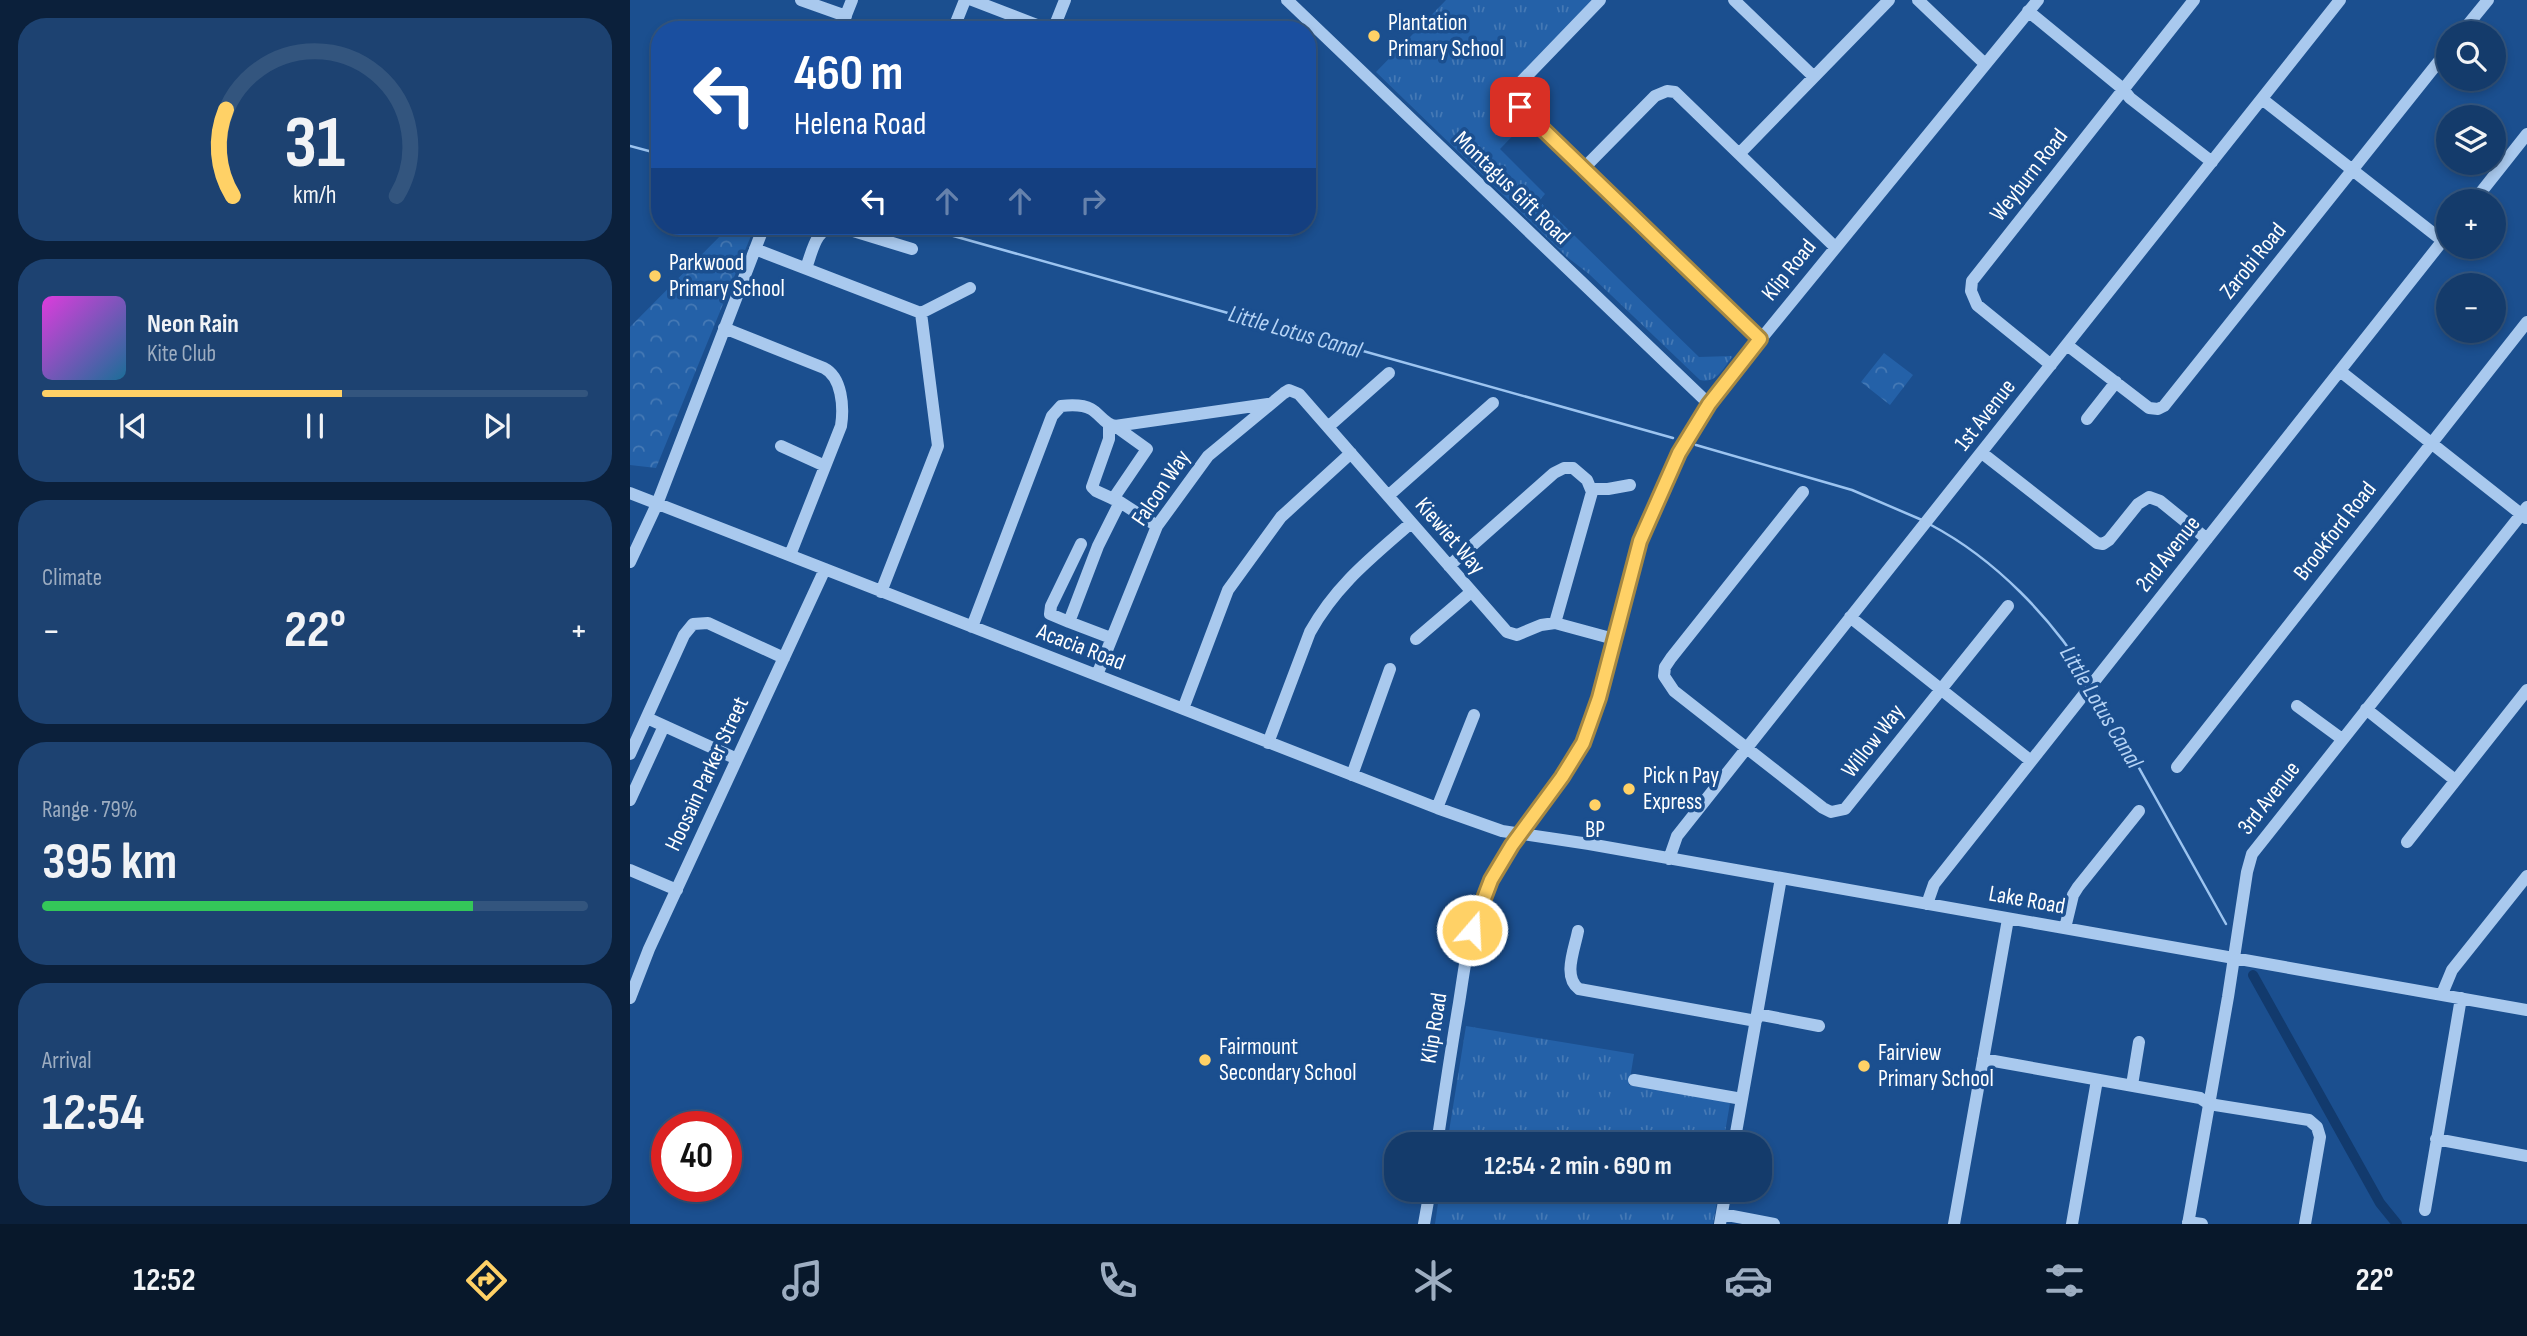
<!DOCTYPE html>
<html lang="en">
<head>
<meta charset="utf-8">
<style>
  :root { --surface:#143b6b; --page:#1d4271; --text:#f1f3f6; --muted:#9dadc1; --line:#33557e; --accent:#ffd166 }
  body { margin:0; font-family:"Sofia Sans Condensed",sans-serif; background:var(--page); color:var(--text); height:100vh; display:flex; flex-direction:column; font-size:26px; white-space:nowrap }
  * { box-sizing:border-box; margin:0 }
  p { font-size:23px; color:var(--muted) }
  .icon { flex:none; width:38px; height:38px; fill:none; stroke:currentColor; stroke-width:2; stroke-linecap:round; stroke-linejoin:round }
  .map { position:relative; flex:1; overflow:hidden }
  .details { display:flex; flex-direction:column; gap:18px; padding:18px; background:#0b203b; width:630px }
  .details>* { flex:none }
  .top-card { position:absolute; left:21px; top:21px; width:665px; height:214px; border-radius:28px; box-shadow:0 4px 10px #0003,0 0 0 2px var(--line); background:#1a4fa0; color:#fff; overflow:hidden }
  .tools { position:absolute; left:1806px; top:21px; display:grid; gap:14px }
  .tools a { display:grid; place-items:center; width:70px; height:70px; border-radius:50%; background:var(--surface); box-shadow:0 4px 10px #0003,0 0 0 2px var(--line); font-size:35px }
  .speed { position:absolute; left:21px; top:1111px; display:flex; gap:14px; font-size:35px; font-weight:700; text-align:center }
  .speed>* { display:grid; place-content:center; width:91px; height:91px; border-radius:50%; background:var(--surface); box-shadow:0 4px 10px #0003,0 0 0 2px var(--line); line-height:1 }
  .speed .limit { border:10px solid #d22; background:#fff; color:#111 }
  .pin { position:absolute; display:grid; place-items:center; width:60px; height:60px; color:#fff; margin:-30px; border-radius:14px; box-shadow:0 4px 10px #0006 }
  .me { position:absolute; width:77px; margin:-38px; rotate:19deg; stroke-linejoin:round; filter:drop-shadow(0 0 5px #0008) }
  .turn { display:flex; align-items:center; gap:24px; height:147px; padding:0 28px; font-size:32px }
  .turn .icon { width:91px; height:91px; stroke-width:2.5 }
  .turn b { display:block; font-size:49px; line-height:60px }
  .lanes { display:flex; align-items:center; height:66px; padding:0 28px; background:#0003; justify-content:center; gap:35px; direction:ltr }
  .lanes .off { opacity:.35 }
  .big { font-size:52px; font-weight:700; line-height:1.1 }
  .details .tile { flex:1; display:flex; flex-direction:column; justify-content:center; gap:10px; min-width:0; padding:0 24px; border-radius:28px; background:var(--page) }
  .details .dial { align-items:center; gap:0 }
  .dial svg { height:182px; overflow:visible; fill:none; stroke:var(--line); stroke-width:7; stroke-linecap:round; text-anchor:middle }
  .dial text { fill:var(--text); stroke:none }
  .song { display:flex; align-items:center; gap:21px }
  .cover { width:84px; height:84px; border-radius:10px; background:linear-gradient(135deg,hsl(300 70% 55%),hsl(200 70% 35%)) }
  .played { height:7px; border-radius:4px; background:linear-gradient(90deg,var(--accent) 55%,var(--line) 55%) }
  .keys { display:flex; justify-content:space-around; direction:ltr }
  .heat { display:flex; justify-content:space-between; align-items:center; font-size:38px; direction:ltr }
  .charge { height:10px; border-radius:5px; background:linear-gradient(90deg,#34c759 79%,var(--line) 0) }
  .trip { position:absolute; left:754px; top:1132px; width:388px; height:70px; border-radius:28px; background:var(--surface); box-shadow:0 4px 10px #0003,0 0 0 2px var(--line); font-weight:700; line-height:70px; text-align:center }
  .menu { display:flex; height:112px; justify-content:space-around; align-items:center; background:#08182b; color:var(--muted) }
  .menu .icon { width:49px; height:49px }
  .menu .selected { color:var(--accent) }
  .menu b { font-size:32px; color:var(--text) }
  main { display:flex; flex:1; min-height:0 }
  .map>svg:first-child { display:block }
  .grass { fill:url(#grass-tufts) }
  .park { fill:url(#park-crowns) }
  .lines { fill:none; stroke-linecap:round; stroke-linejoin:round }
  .stream { stroke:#9cc4f0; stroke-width:2.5 }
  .canal { stroke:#123a6d; stroke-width:10 }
  .minor { stroke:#a9c9ee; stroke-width:12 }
  .route-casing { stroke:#a68842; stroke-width:18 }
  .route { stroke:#ffd166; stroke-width:12 }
  .poi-dot { fill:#ffd166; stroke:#1b4f8f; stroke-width:2.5 }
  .labels { text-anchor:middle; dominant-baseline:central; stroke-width:7; stroke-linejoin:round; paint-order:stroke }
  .poi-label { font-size:23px; fill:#fff; stroke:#1b4f8f; text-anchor:start }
  .street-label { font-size:23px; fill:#fff; stroke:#1b4f8f }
  .water-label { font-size:24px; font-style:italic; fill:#b5d3f5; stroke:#1b4f8f }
</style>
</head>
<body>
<main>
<section class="details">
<div class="tile dial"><svg viewBox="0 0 100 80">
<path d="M14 69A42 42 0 1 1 86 69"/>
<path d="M14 69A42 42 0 0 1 11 31" stroke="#ffd166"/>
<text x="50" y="56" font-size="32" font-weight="700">31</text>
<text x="50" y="72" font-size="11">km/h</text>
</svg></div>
<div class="tile">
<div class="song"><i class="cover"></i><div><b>Neon Rain</b><p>Kite Club</p></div></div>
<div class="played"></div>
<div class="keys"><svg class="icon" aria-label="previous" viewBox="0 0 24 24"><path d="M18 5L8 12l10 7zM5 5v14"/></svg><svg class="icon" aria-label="pause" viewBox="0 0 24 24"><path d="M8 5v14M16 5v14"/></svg><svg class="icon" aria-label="next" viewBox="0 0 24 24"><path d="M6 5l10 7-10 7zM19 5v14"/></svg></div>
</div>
<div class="tile"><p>Climate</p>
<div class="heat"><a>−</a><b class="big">22°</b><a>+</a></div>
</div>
<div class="tile"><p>Range · 79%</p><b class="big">395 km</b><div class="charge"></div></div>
<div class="tile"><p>Arrival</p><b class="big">12:54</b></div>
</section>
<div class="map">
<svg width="1897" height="1224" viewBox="0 0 1897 1224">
  <defs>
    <pattern id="grass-tufts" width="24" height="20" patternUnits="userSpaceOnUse" patternTransform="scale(1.75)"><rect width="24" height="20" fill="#2461a8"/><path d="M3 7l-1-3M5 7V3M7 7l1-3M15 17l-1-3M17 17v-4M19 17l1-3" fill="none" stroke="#4579b5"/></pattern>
    <pattern id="park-crowns" width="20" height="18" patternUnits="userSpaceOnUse" patternTransform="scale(1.75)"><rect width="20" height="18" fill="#2461a8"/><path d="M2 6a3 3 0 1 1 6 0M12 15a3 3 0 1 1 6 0" fill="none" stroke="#4579b5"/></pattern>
  </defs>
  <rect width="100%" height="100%" fill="#1b4f8f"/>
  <path class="grass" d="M816,0H964L886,81L898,120L870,149L915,194L909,201L1069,357L1101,356L1102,357C1093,369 1086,384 1070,380L959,274L937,257L746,72Z
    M836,1026L1004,1054L999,1085L1009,1087L1015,1084L1100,1103L1093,1144H817Z
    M810,1190H1089L1083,1224H805Z"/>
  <path class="park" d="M100,226H125L26,468L0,465V327Z
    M1254,353L1283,375L1260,405L1231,382Z"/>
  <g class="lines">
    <path class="stream" d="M0,146L30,154
      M288,226L1043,438
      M1066,445L1222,490L1292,520
      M1301,525C1365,559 1422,618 1460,680
      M1465,689L1596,924"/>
    <path class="canal" d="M1623,975L1750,1203L1767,1224"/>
    <path class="minor" d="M171,0L216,16
      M342,0L420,30
      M657,0L1079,404
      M970,0L889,84L886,93L887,102L1130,339
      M1104,0L1183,76
      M1288,0L1355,64
      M1398,11L1493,89L1500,98L1582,162
      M210,30L222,0
      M323,30L335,0
      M423,30L435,0
      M1831,33L1858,0
      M1632,99L1813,241
      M1109,154L1259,0
      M954,168L1025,96L1037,91L1045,92L1205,247
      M1844,201L1897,134
      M125,249L291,313L308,446L251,592
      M176,268C183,250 185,228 207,226L282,249
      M291,313L340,288
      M94,328L194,368C212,377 214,407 211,426L160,555
      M1437,345L1519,408L1528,409L1534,406L1818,50
      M1421,365L1347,305L1341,291L1342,281L1564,0
      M1710,371L1896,518
      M1457,419L1486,382
      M479,425V439L462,487L466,491L490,502L527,526
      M698,427L759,373
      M151,446L195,466
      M1352,453L1467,543L1473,544L1479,540L1508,504L1519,497L1530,501L1577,539
      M961,489H978L1000,485
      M1173,492L1041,658L1035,667L1034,676L1044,691L1193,808L1201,812L1215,809L1378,606
      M0,493L807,808L872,831L959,844L1897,1010
      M758,496L863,403
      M483,499L517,449L485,426
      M0,562L27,504L134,226
      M819,566L924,473L934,468H943L957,480L962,492L925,623
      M1220,617L1401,761
      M439,622L420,614L421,606L451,544
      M342,627L422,416L431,406C440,405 452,404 461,409C470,414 474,424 485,426L638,404
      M481,638L439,622L468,546L490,502
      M786,639L841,592
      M467,675L527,526L578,456L654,393L659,390L669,394L877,632L887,635L911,625L925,623L984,639
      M1667,706L1712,739
      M553,709L598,590L651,517L721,453
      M1736,709L1825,780
      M17,718L107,759
      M638,743L680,632C706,585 741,558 781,523
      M0,754L54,635L63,624L78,623L154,658
      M1547,767L1897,322
      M722,775L760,669
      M0,800L34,726
      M807,808L844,715
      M1777,842L1897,690
      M1039,859L1047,836L1710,0
      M0,870L47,890
      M1297,904L1304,884L1818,234
      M1435,928L1443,895L1448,887L1509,811
      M948,931C945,948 932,977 949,989L1126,1021
      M1812,994L1822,970L1897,876
      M0,998L19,949L195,569
      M1127,1014L1189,1026
      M1353,1059L1570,1098L1579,1104L1679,1120L1687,1127L1690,1137L1675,1224
      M1004,1080L1112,1099
      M1502,1085L1509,1042
      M1806,1139L1897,1156
      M807,1144C814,1097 821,1050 829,1003C835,965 839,926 856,890C885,828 941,781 964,715C981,666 989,613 1004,562C1022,499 1052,440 1091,388L1408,0
      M1104,1144L1151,878
      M1795,1210L1831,998
      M1092,1214L1144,1224
      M1558,1222L1572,1224
      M794,1224L800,1190
      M1090,1224L1096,1190
      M1324,1224L1378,919
      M1442,1224L1467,1080
      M1558,1224L1598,997L1617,872L1622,854L1897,507"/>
  </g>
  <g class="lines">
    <defs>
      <path id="route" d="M842,930L861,880L882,845L932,777L953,743L969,698L1010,541L1049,453L1079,404L1130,339L890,107"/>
    </defs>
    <use href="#route" class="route-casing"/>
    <use href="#route" class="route"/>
  </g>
  <g class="poi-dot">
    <circle cx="744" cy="36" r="7"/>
    <circle cx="25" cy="276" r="7"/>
    <circle cx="999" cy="789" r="7"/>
    <circle cx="965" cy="805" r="7"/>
    <circle cx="575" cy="1060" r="7"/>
    <circle cx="1234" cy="1066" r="7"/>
  </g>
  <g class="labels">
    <g class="poi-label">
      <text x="758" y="23">Plantation<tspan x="758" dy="26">Primary School</tspan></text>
      <text x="39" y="263">Parkwood<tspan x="39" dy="26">Primary School</tspan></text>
      <text x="1013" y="776">Pick n Pay<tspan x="1013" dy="26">Express</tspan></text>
      <text x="965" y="830" text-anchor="middle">BP</text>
      <text x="589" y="1047">Fairmount<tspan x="589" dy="26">Secondary School</tspan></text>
      <text x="1248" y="1053">Fairview<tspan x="1248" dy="26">Primary School</tspan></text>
    </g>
    <g class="street-label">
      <text transform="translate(1399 175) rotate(-52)">Weyburn Road</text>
      <text transform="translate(882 188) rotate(44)">Montagus Gift Road</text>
      <text transform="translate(1623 261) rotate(-51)">Zarobi Road</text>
      <text transform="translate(1159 270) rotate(-51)">Klip Road</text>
      <text transform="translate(1355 415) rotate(-52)">1st Avenue</text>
      <text transform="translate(531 488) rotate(-56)">Falcon Way</text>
      <text transform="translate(1705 531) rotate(-52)">Brookford Road</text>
      <text transform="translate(820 536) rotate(49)">Kiewiet Way</text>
      <text transform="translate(1538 554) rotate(-52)">2nd Avenue</text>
      <text transform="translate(451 647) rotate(21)">Acacia Road</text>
      <text transform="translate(1243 741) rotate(-52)">Willow Way</text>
      <text transform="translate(77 774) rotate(-65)">Hoosain Parker Street</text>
      <text transform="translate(1639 798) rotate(-52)">3rd Avenue</text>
      <text transform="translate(1397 900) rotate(10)">Lake Road</text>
      <text transform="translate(804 1028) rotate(-81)">Klip Road</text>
    </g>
    <g class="water-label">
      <text transform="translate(665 332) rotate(16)">Little Lotus Canal</text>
      <text transform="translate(1471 707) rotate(59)">Little Lotus Canal</text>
    </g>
  </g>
</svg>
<div class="tools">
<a><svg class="icon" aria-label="search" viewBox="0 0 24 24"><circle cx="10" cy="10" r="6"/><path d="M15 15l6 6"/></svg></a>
<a><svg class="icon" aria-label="layers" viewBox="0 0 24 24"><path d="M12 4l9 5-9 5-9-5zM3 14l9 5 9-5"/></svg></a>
<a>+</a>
<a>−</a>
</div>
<div class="speed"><div class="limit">40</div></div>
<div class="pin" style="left:890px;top:107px;background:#d93025"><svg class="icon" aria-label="arrive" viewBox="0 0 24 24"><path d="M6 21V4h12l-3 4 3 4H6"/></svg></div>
<svg class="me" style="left:842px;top:930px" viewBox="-20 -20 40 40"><circle r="17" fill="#ffd166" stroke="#fff" stroke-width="3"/><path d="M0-11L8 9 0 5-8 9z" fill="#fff"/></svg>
<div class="trip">12:54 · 2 min · 690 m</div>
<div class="top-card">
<div class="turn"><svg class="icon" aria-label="left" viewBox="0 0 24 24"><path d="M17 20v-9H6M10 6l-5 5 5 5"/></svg><div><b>460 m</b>Helena Road</div></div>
<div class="lanes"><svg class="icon" aria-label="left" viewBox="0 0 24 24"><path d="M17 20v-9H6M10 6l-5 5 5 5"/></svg><svg class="icon off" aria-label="ahead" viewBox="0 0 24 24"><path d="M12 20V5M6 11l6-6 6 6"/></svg><svg class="icon off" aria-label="ahead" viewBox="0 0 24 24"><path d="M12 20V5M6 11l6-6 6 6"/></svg><svg class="icon off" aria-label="right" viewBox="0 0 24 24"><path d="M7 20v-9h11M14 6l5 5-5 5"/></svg></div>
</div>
</div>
</main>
<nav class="menu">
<b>12:52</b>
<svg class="icon selected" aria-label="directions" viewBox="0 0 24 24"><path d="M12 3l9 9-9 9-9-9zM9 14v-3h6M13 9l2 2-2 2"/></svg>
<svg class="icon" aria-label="music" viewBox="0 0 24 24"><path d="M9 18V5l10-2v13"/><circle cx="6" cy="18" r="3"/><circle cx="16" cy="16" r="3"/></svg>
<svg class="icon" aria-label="phone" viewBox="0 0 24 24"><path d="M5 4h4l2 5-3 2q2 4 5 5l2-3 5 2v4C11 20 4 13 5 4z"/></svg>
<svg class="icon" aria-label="climate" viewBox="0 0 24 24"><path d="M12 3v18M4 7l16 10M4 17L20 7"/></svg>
<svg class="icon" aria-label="car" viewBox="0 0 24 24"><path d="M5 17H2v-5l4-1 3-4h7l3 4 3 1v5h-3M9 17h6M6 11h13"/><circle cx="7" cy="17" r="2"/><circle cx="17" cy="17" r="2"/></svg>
<svg class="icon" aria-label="filters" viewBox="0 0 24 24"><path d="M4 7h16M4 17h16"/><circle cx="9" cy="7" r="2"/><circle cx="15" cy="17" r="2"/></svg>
<b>22°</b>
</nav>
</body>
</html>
